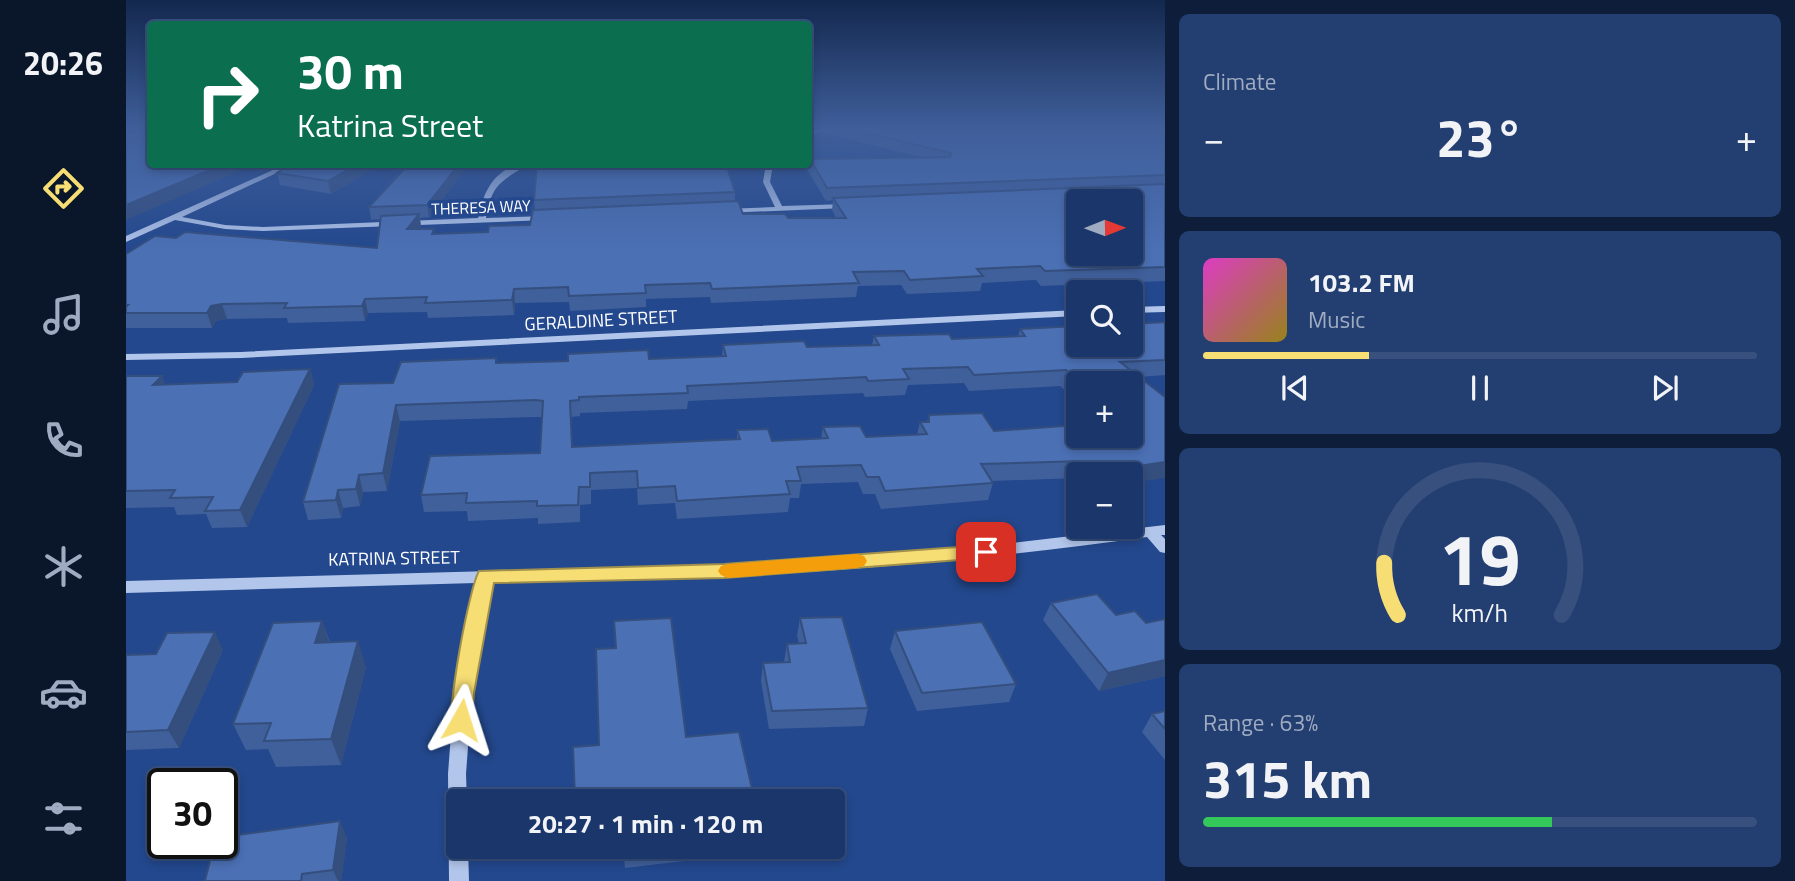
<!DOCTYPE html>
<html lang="en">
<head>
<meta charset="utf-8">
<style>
  :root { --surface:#1a366a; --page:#233e70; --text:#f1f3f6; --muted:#9fabc1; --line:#38507e; --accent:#f6dd74 }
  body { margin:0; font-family:"Titillium Web",sans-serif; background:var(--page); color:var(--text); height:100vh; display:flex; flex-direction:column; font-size:26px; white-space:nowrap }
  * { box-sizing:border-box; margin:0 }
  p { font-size:23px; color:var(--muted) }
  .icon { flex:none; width:38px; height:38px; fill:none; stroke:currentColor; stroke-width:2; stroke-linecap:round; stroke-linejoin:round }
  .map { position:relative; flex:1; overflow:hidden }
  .side { display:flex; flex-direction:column; gap:14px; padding:14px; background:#0e1e3a; width:630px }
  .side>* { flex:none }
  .hud { position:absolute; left:21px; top:21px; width:665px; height:147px; border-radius:7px; box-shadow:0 4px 10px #0003,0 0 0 2px var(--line); background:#0b6e4f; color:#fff; overflow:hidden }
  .needle { width:46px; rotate:89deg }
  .tools { position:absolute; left:940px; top:189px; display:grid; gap:14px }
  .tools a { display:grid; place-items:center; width:77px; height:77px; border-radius:7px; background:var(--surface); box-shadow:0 4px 10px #0003,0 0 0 2px var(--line); font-size:35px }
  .speed { position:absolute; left:21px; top:768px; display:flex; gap:14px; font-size:35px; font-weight:700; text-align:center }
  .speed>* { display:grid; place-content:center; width:91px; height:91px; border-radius:50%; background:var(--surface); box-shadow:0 4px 10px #0003,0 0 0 2px var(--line); line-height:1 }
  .speed .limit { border:4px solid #111; border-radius:10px; background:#fff; color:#111 }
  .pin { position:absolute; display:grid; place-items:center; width:60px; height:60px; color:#fff; margin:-30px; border-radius:14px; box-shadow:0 4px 10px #0006 }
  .me { position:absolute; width:77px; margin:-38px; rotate:6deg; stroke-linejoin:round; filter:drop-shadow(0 0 5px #0008) }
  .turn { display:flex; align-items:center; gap:24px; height:147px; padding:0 35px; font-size:32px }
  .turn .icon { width:91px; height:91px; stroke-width:2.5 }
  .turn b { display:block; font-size:49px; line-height:60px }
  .big { font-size:52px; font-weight:700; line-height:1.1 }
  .side .card { flex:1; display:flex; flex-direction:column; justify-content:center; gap:10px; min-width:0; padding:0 24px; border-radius:10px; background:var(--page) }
  .side .dial { align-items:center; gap:0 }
  .dial svg { height:182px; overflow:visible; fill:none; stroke:var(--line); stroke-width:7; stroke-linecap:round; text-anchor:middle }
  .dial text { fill:var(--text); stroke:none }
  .song { display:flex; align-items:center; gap:21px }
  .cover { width:84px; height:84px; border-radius:10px; background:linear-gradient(135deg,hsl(310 70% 55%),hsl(50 70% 35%)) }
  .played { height:7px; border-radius:4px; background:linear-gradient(90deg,var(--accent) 30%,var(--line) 30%) }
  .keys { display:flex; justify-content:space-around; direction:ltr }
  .heat { display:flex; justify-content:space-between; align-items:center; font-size:38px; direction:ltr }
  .charge { height:10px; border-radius:5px; background:linear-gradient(90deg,#34c759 63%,var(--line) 0) }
  .trip { position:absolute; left:320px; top:789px; width:399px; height:70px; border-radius:7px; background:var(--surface); box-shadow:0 4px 10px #0003,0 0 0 2px var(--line); font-weight:700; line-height:70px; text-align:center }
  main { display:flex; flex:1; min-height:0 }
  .tabs { display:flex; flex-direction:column; width:126px; justify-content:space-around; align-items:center; background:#0a162a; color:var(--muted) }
  .tabs .icon { width:49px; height:49px }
  .tabs .current { color:var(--accent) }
  .tabs b { font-size:32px; color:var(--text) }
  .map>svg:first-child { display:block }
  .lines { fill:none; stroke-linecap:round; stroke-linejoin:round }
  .minor { fill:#b2c6eb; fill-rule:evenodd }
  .wall { fill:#40609b; fill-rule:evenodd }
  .shaded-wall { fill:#344e7e }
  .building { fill:#4b70b4; stroke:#344e7e; stroke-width:2; fill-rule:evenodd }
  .route { fill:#f6dd74; stroke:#a0904b; stroke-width:2 }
  .slow { fill:#f59e0b }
  .labels { text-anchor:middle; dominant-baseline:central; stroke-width:7; stroke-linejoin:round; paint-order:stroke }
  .far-street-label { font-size:16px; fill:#fff; stroke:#23488d }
  .street-label { font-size:18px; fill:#fff; stroke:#23488d }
</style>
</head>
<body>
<main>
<nav class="tabs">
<b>20:26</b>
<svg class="icon current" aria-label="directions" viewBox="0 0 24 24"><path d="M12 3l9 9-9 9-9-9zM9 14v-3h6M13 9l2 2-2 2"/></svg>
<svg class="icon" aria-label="music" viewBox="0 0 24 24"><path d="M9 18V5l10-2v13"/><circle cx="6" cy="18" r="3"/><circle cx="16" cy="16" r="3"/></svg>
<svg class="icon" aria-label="phone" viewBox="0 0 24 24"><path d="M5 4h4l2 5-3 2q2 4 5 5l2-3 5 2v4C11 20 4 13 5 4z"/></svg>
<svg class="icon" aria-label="climate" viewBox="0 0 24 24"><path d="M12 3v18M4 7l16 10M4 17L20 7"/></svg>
<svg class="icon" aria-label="car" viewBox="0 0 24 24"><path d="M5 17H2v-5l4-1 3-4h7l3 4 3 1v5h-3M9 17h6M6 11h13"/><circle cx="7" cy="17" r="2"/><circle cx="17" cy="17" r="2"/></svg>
<svg class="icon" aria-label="filters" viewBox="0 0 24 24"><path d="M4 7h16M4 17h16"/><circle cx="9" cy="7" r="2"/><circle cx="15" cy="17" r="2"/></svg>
</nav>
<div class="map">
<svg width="1039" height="881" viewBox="0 0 1039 881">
  <rect width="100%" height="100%" fill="#23488d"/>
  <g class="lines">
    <path class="minor" d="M692,129H700L682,137V133Z
      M160,164H170L56,217L99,225L137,227L352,218C357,191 371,164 402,164C375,182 366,183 360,218L420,216L424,218L420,220L137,231L99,229L49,220L0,242V236Z
      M640,164H647L644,182L656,206L720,204L724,206L720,208L596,213L595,211L599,209L649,207L637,182Z
      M1039,306V312L1004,313V307Z
      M952,310V316L115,358L0,360V354L115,352Z
      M1039,525V535H1035L1039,539V553L1034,552L1021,537C898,554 775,567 651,574C556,579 461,581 365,582L346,693L340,774L341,802H332V847H342L343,881H323L322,774L328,693L350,583L0,593V581L652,563L819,551Z"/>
  </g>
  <path class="wall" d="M697,129H1039V281L915,286L910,280L856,283L854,291L781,294L775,285L732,286L730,297L585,303L584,297L520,299V307L444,311L443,302L389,303L388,315L302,318L301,312L242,313L239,321L162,323L161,318L101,319L90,321L86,328H0V254L50,238L251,248L254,219L245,220L243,207L283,164H343L303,217L294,218L295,227L294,229L308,234L362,232L404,225L409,210L408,200L609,192V202L617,214L662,218H710L706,210L707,200L700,201L682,171L684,159L794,157L697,133Z
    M255,164L205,194L154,185L151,173Z
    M1039,322V375L1013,377L1039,397L1004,483V474H952V480L951,478L866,481L867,483L862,500L755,509L749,494H737L732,482L675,484L673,498H664L662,512L551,519L549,503L512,505L511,488L465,490V504L454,505V522L412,524V518L342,521L341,511L298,512L295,495L414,453L416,417H410L274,421L261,491L237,492L234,506L217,508L215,518L182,520L177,502L267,383L371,363L596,356L597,345L681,347L746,345L748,336L826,339L892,337L894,329ZM838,383L843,391L934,386L952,402V383H1004V436L868,431L803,415L801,422H794L791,435L740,437L697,427L695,439L646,441L611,430V439L446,447L445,417L454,416V413L561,409L562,401L737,393L739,397L779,395L782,385Z
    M184,369L188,385L121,527L86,528L80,514L51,515L48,507L0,508V376H36L39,385L111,382Z
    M925,603L990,615L1020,623L1039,619V676L973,691L917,620Z
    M674,618L742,708L738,726L643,729L635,681L637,663L658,662L661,644L673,643L671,636Z
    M196,621L204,642L240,667L215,765L150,767L142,749L120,750L107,724Z
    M488,621L560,737L629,802H450L447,747L473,745L489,648Z
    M769,631L890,684L883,702L791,711L764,649Z
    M97,650L53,748L0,750V655L30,654Z
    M1039,711V760L1016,732L1026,714Z
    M221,838L215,881H79Z
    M497,847H602L600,856L499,868Z"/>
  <path class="shaded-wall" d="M0,129H23L0,138Z
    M98,164H129L0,220V205Z
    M232,164H255L205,194L202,181Z
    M333,164H343L303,217L301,205Z
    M293,214L295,227L283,243L281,229Z
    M388,289L389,303L388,315L386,300Z
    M239,299L242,313L239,321L236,306Z
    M96,304L101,319L90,321L86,328L81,313L85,306Z
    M184,369L188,385L121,527L114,510Z
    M36,376L42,392L27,385Z
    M270,405L274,421L261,491L257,473Z
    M1039,462V478L1004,483V480L1009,471L1006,467Z
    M233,475L237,492L234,506L230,489Z
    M212,490L217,508L215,518L210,500Z
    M196,621L205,647L189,643Z
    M89,632L97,650L53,748L42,730Z
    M232,641L240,667L215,765L205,739Z
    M1039,660V676L973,691L982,673Z
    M214,821L221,838L215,881H212L207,870Z"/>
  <path class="building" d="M17,129H24V164H98L0,205V134Z
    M723,129H1039V175L701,188L684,159L824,157L825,153Z
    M164,164H232L202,181L151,173Z
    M283,164H333L301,205L243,207Z
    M411,164H600L609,192L408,200Z
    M1039,184V267L919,271L914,266L851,269L857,276L784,280L778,271L727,272L733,283L586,289L584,283L519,285L520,293L443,296L442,287L388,289L386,300L299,303L301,297L239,299L236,306L158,308L161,303L96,304L85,306L81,313H0V307L2,305H0V254L29,236L50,238L59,232L251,248L255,216L293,214L281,229H308L306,234L362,232L363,226L404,225L407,210L612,201L617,214H659L662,218H720L707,198ZM952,201H1004V254H952Z
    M1039,322V360L994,362L1039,397V462L1006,467L1009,471L968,474L957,461L855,464L867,483L759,491L753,477H741L735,465L671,467L675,481H660L664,494L551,501L549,486L512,488L511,471L464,473V487H453L452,505L411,506V501L340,503L341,493L295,495L304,456L414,453L417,401L409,400L270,405L257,473L233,475L230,489L212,490L210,500L177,502L213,384L267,383L275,362L370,358V363L442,361V354L522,350L523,359L600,356L597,345L678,341L681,347L753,345L748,336L823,334L826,339L899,336L894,329L952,326V345H1004V324ZM842,367L848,375L940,370L955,383H1004V436H952V425L868,431L856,413L803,415V422H794L801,434L740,437L734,426L697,427L702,438L646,441L642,429L611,430L614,439L446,447L444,401L453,400V397L562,393L561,386L740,377L742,381L783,379L777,369Z
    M184,369L114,510L79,511L87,497L44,498L49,490L0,491V376H36L27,385L111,382L117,372Z
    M971,594L990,615L1009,611L1020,623L1039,619V660L982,673L925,603Z
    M716,617L742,708L646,711L637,663L664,662L661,644L680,643L674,618Z
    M545,618L560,737L613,732L629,802H495L494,792L449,797L447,747L473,745L470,649L490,648L488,621Z
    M196,621L189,643L232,641L205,739L138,741L145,723L107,724L147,623Z
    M856,622L890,684L796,693L769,631Z
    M89,632L42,730L0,732V655L30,654L41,633Z
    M1039,711V729L1026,714Z
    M214,821L207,870L176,874L175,881H79L88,844H96V837Z"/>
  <linearGradient id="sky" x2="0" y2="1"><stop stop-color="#13284e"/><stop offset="0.51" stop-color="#3f5e9a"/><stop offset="1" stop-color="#3f5e9a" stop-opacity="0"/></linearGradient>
  <rect width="1039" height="252" fill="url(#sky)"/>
  <path class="route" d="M860,545L867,547L870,552L867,556L860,558L598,578L368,583L348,693L346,720L343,727L335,730L327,727C320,712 343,588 353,571L598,564Z"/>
  <path class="slow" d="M731,554L738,556L741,561L738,566L731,568L602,578L595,575L592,571L595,566L602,564Z"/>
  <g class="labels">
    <g class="far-street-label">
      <text transform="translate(355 207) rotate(-2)">THERESA WAY</text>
    </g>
    <g class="street-label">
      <text transform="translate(475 320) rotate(-3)">GERALDINE STREET</text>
      <text transform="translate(268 558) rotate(-1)">KATRINA STREET</text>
    </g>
  </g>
</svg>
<div class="tools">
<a><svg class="needle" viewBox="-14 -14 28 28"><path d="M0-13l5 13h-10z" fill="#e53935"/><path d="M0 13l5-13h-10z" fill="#9fabc1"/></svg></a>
<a><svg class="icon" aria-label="search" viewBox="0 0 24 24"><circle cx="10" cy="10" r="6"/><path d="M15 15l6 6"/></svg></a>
<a>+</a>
<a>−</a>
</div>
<div class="speed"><div class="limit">30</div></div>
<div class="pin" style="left:860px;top:552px;background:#d93025"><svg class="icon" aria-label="arrive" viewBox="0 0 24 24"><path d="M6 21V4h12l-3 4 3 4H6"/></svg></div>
<svg class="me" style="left:335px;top:720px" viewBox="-20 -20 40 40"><path d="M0-17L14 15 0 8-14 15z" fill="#f6dd74" stroke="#fff" stroke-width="4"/></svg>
<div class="trip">20:27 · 1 min · 120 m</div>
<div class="hud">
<div class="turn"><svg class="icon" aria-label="right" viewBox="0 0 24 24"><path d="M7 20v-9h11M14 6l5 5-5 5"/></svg><div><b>30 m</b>Katrina Street</div></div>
</div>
</div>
<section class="side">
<div class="card"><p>Climate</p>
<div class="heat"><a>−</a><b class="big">23°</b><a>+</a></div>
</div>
<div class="card">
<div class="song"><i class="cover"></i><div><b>103.2 FM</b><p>Music</p></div></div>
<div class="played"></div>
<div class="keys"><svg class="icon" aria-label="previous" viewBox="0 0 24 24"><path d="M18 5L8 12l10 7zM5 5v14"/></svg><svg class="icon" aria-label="pause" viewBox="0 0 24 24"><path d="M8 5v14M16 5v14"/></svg><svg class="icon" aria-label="next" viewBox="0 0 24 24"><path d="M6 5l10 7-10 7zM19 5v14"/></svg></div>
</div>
<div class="card dial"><svg viewBox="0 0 100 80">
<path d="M14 69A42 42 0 1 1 86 69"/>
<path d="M14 69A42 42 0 0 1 8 46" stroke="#f6dd74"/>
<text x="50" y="56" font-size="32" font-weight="700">19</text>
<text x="50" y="72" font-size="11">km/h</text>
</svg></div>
<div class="card"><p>Range · 63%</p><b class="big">315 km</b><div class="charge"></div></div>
</section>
</main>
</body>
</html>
